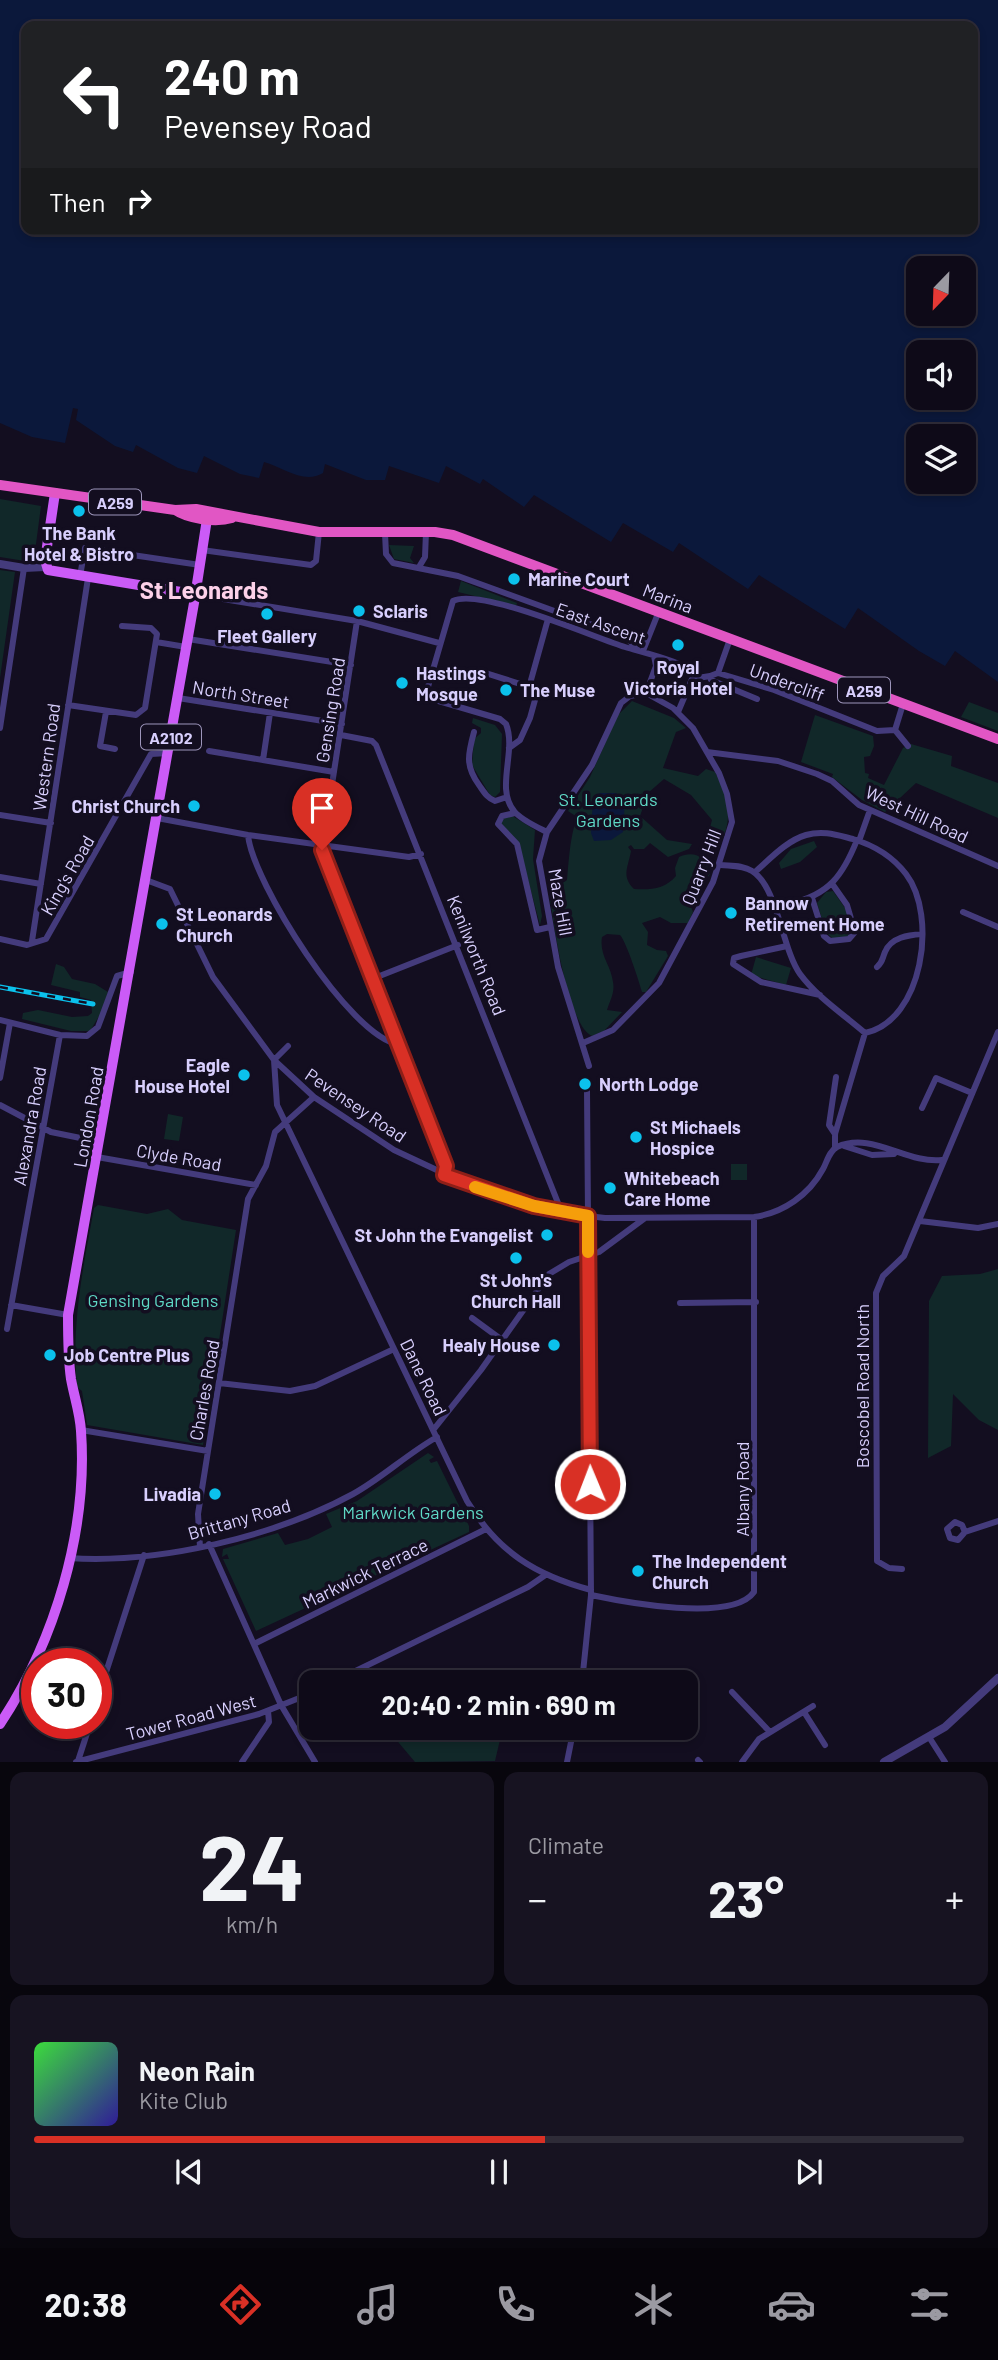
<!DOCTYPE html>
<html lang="en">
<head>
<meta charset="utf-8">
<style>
  :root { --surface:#0e0a18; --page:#171321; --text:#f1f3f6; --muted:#9b9aa2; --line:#2e2b37; --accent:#d93025 }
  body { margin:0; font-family:Barlow,sans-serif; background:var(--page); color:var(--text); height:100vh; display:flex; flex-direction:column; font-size:26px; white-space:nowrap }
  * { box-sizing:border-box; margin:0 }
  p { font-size:23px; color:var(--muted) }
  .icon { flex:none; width:38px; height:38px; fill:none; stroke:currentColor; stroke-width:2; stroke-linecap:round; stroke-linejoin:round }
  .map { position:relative; height:1762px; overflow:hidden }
  .drawer { display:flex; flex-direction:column; gap:10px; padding:10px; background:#08060d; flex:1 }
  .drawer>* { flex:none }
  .top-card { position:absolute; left:21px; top:21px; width:957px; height:214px; border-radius:14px; box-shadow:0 4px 10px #0003,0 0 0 2px var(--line); background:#202124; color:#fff; overflow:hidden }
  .needle { width:46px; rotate:203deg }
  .tools { position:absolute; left:906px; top:256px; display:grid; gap:14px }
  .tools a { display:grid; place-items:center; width:70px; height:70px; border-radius:14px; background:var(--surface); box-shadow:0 4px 10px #0003,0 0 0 2px var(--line); font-size:35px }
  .speed { position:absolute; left:21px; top:1648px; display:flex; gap:14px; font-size:35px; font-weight:700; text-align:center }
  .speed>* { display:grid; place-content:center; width:91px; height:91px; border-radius:50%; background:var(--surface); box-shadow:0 4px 10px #0003,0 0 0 2px var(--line); line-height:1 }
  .speed .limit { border:10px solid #d22; background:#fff; color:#111 }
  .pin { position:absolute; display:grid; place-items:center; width:60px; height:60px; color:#fff; margin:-72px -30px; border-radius:50% 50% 50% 0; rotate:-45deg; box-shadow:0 0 7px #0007 }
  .pin .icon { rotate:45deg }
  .me { position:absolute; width:77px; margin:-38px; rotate:359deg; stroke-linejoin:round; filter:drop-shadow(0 0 5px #0008) }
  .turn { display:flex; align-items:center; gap:24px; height:147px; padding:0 28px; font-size:32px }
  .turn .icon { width:91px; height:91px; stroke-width:2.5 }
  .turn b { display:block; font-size:49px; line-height:60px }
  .then { display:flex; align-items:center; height:66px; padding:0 28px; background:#0003; gap:14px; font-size:26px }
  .big { font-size:52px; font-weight:700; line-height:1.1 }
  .drawer .tile { flex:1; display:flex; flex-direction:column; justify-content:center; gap:10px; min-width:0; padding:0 24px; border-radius:14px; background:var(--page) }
  .drawer .dial { align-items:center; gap:0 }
  .dial b { font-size:91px; line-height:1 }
  .song { display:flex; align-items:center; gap:21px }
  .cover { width:84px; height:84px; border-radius:10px; background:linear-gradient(135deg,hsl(120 70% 55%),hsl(250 70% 35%)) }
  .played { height:7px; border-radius:4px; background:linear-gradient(90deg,var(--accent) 55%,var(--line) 55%) }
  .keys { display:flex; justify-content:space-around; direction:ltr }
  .heat { display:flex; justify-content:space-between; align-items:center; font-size:38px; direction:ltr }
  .drawer .tiles { flex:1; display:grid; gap:10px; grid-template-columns:1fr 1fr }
  .tile:last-child { grid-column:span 2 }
  .trip { position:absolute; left:299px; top:1670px; width:399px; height:70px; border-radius:14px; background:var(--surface); box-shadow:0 4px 10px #0003,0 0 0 2px var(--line); font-weight:700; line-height:70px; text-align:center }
  .tabs { display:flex; height:112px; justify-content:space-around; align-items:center; background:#06040a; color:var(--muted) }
  .tabs .icon { width:49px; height:49px }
  .tabs .on { color:var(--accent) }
  .tabs b { font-size:32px; color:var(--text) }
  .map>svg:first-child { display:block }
  .green { fill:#112829 }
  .water { fill:#0b183b; fill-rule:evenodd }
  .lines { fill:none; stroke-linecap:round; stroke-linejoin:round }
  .minor { stroke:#443b7c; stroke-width:6 }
  .tertiary { stroke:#443b7c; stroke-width:8 }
  .primary { stroke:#cb5bf7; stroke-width:10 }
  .trunk { stroke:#e156c4; stroke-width:10 }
  .rail-casing { stroke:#0bc1ec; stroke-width:5 }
  .rail { stroke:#130e20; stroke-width:2.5; stroke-dasharray:8; stroke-linecap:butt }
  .route-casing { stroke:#8d1f18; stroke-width:18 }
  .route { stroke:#d93025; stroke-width:12 }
  .slow { stroke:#f59e0b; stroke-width:12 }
  .poi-dot { fill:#0bc1ec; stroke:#130e20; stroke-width:2.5 }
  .labels { text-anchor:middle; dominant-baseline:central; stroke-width:7; stroke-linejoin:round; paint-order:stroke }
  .shield { fill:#130e20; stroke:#9d95bb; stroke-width:2 }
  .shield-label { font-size:16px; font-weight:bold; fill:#d8cffd }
  .poi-label { font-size:18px; font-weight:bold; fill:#d8cffd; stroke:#130e20; text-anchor:start }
  .street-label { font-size:18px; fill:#d8cffd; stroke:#130e20 }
  .park-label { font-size:18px; fill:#5fd9c6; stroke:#130e20 }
  .district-label { font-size:24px; font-weight:bold; fill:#fdd1e9; stroke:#130e20 }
</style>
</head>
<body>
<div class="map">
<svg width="998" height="1762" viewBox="0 0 998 1762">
  <rect width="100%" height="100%" fill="#130e20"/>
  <path class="green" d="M0,499L41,506L34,559L31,562L0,557Z
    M389,545L414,546L410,558L414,563L394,559Z
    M0,570L15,572L0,678Z
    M461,581L517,603L516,606L458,592Z
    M632,701L674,718L686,728L676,732L663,768L698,776L706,769L715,772C728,797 734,818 720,844L714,843L708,835L712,820L691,795L664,779L648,793L640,816L667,840L692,844L689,849L668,857L650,843L644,849H634L631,845L628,847L631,851C628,868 621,876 634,889C651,890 665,889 676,876L675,868L679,857C694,850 707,857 710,874L690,904L693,912L688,923H671L660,917L642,923L648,932L647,945L657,950L666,951L668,956L646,992H642C639,981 626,941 620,935L607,934L602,937C599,955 611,965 613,982C615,993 610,1000 607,1010L622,1012L604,1031L592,1036C567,1025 553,919 549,892L567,880C569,858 570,837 577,817L568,811L590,777L618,715Z
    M969,702L998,713V731L961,717Z
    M815,715L873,736L874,746L870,756L864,757L865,773L869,774L868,778L884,785L903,748L911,744L952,756L951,766L998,783V818L916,783L885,812L862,800L832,777L833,774L801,762Z
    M473,718L495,725L502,734L500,792L495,797L490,795L472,765L474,739L481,733V728L472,723Z
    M511,815L535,830L533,859L542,916L540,925L518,842L501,827V818Z
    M814,841L817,847L800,862L781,869L779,863L791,849Z
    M833,891L850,915L852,932L849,936L833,939L826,932L817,903L826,892Z
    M756,957L791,968L786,985L751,975Z
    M56,964L64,967L72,979L95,984L108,992L101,1013L90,1031H71L22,1019L23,1013L38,1010L72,1017L88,1016L92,1013L91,1000L80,997V992L51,985Z
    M168,1114L183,1117L179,1141L164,1139Z
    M731,1164H747V1180H731Z
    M98,1205L147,1214L168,1209L182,1220L236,1230L203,1445L87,1425L82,1391L77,1387C71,1325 83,1268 94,1208Z
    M998,1269V1430L979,1420L953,1394L951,1446L928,1458L929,1301L942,1276L980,1274Z
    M428,1453L434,1457L429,1460L431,1463L437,1461L469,1526V1532L256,1631L223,1559H229L227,1554L222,1557L223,1549L278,1533L285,1545L308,1539L332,1527L326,1514L357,1501Z
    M394,1727H503L495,1761L415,1762L388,1730Z"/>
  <path class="water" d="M0,0H998V682L955,651L945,666L919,651L858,608L845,629L759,575L748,589L679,543L673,552L623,523L611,542L534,495L524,507L483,479L480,484L446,466L439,483L389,466L385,480H366L325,464L323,473C304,485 283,467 264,462L259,478L240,474L204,456L197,473L178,468L136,445L133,452L115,446L76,420L78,409L73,408L65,443L32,437L0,423ZM26,26H973V229H26ZM919,268H964V313H919ZM919,352H964V397H919ZM919,436H964V481H919Z
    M600,793H616L625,800L623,832L611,840L594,841L591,833L593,798Z"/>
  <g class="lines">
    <path class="minor" d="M385,533L386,554L393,563L458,576L626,637L638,650
      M202,550L311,565L316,561L319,532
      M419,567L425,557L426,532
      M80,576L85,548L200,565
      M193,594L357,621L439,643
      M357,621L322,850L446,1166L445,1175
      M188,639L351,665
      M156,642L186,647
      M643,651L659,611
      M476,670L533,688
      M718,673L730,639
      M710,676L718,673L774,690L877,731L895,730
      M646,693L656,666L654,656
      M178,698L342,724
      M903,704L895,730L908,746
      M68,705L136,715L145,708L157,634L151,628L122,626
      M106,712L100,746L115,749
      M678,712L692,679L710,676L711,680L757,699
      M0,728L24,568
      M474,732C468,754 465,766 479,785C484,792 487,798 495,801L507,797
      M341,735L372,741L376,745L562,1213
      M509,748L520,740L530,718L535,700L531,680L548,619
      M209,751L334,772
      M707,752L778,761L817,774L832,781L859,805L998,866
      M263,760L270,713
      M515,813L502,816L498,824L517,844L537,930L550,927
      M0,815L51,823
      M157,818L248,835L409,857L421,854
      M547,832C537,827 521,820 514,811C495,788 517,751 506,724L500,719L425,697L453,601C479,587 593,637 625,647C644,653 686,662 700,677
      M248,835C252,881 350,1037 398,1044
      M859,841L870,810
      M721,865C731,866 743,865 752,871C778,887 782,949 800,974C817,997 843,1014 865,1033C923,1021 938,916 906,874C893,857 873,845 853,839C837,835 823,830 806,835C786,841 770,859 755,872
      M0,877L41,884
      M146,880L170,889L213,977L274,1060L314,1097L394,1150L473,1187L562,1213L605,1218L754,1217C783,1213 809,1195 823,1169C827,1162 829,1151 837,1147C872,1131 906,1164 942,1160
      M812,898L824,936L830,941L849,939L855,932L847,905L833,885
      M791,903C829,895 843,875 857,840
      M963,912L998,927
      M0,939L27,945L46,939L151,754L168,753
      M32,941L88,578
      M787,946L741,956L734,958L733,964L761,982L820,995
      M877,967C883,962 882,959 885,952C891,937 909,935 922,934
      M372,979L458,945
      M0,1020L60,1035L87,1036L98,1027L117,976L131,972
      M583,1043L613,1030L659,983L713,882L732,822L727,794L719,773L693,728L673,708L646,693
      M288,1046L274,1060L277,1105L467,1501C498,1552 535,1575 591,1590
      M589,1066L558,967L539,861L547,832L592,765L621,703L630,696L646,693
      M0,1078L10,1023
      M0,1105L51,1132L100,1142
      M922,1108L936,1078L972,1093
      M835,1134L829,1125L836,1077
      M844,1146L872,1155L894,1154
      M835,1148V1134L865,1033
      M97,1157L256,1185
      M920,1221L978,1228L998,1224
      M680,1303L756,1302
      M11,1305L68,1315
      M472,1318L502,1340
      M7,1329L60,1035
      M219,1383L290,1391L315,1386L394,1349
      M434,1429L481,1370L549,1274L569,1262L599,1252L645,1218
      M81,1430L208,1451
      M965,1532L962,1525L955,1522L947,1529L950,1538L958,1540L965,1532L998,1521
      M209,1544L281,1705L315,1762
      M200,1547L198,1514L248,1199L266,1166L275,1132L314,1097
      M69,1558C158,1564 274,1537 353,1494C382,1478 407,1454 437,1437
      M902,1569L889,1568L877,1561L876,1293L883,1276L904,1256L998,1032
      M591,1595C624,1602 732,1623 754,1592V1217
      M256,1643L486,1529
      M333,1682L528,1587L544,1576
      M582,1682L591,1595L587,1090
      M732,1692L770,1732
      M96,1703L144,1555
      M804,1712L825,1745
      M929,1737L945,1762
      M698,1760L700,1762
      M78,1761L90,1724
      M76,1762L259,1714L312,1693
      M242,1762L269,1722L268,1711
      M567,1762L574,1727
      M742,1762L759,1739L813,1706"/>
    <path class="tertiary" d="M0,564L24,568L45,567
      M884,1762L945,1727L998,1678"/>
    <path class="primary" d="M55,493L45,560L48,570L193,594
      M0,1724C55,1641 88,1531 81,1431C80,1413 74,1396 71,1379C68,1358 68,1336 68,1315L194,603L207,519L201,514"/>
    <path class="trunk" d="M0,485L175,510L196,509L319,532H435L453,535L998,739
      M175,510C188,519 216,523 232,518"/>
    <defs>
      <path id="rail" d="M0,987L93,1004"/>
    </defs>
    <use href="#rail" class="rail-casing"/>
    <use href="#rail" class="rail"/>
  </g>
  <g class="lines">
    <defs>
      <path id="route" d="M322,850L446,1166L444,1175L534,1206L588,1216L590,1484"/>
    </defs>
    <use href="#route" class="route-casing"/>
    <use href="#route" class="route"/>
    <path class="slow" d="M475,1187L534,1206L588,1216V1252"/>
  </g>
  <g class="poi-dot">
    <circle cx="79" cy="511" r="7"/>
    <circle cx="514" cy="579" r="7"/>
    <circle cx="359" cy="611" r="7"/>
    <circle cx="267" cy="614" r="7"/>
    <circle cx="678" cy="645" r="7"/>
    <circle cx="402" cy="683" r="7"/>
    <circle cx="506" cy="690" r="7"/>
    <circle cx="194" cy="806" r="7"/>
    <circle cx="731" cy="913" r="7"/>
    <circle cx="162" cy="924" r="7"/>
    <circle cx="244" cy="1075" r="7"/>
    <circle cx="585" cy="1084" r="7"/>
    <circle cx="636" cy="1137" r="7"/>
    <circle cx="610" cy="1188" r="7"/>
    <circle cx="547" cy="1235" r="7"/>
    <circle cx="516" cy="1258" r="7"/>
    <circle cx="554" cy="1345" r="7"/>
    <circle cx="50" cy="1355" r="7"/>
    <circle cx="215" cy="1494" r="7"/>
    <circle cx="638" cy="1571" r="7"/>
  </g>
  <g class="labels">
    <g class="shield">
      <rect x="89" y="489.5" width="52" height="25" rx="5"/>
      <rect x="838" y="677.5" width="52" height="25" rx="5"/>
      <rect x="141" y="724.5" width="60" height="25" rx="5"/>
    </g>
    <g class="shield-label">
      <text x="115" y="502">A259</text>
      <text x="864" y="690">A259</text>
      <text x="171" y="737">A2102</text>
    </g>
    <g class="poi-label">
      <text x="79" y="533" text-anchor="middle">The Bank<tspan x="79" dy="21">Hotel &amp; Bistro</tspan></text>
      <text x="528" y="579">Marine Court</text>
      <text x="373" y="611">Sclaris</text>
      <text x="267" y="636" text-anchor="middle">Fleet Gallery</text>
      <text x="678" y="667" text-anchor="middle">Royal<tspan x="678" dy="21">Victoria Hotel</tspan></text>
      <text x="416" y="673">Hastings<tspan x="416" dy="21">Mosque</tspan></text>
      <text x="520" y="690">The Muse</text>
      <text x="180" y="806" text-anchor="end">Christ Church</text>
      <text x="745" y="903">Bannow<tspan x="745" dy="21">Retirement Home</tspan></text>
      <text x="176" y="914">St Leonards<tspan x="176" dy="21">Church</tspan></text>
      <text x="230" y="1065" text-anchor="end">Eagle<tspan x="230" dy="21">House Hotel</tspan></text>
      <text x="599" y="1084">North Lodge</text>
      <text x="650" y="1127">St Michaels<tspan x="650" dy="21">Hospice</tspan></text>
      <text x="624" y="1178">Whitebeach<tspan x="624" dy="21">Care Home</tspan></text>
      <text x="533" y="1235" text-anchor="end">St John the Evangelist</text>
      <text x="516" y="1280" text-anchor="middle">St John's<tspan x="516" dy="21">Church Hall</tspan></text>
      <text x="540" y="1345" text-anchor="end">Healy House</text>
      <text x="64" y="1355">Job Centre Plus</text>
      <text x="201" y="1494" text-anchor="end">Livadia</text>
      <text x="652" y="1561">The Independent<tspan x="652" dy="21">Church</tspan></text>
    </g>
    <g class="street-label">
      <text transform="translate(668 598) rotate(21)">Marina</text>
      <text transform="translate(601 623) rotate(19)">East Ascent</text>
      <text transform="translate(787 682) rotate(20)">Undercliff</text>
      <text transform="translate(241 694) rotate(9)">North Street</text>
      <text transform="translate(330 710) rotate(-81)">Gensing Road</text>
      <text transform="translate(46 757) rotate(-82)">Western Road</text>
      <text transform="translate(917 814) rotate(25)">West Hill Road</text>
      <text transform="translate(701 867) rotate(-69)">Quarry Hill</text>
      <text transform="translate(67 875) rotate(-60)">King's Road</text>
      <text transform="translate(561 902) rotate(80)">Maze Hill</text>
      <text transform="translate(477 955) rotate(68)">Kenilworth Road</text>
      <text transform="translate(356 1105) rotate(34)">Pevensey Road</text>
      <text transform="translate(88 1117) rotate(-80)">London Road</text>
      <text transform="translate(29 1126) rotate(-80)">Alexandra Road</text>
      <text transform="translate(179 1157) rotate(10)">Clyde Road</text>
      <text transform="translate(424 1377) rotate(64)">Dane Road</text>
      <text transform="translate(862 1386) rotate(-90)">Boscobel Road North</text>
      <text transform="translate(204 1390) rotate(-80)">Charles Road</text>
      <text transform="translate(742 1489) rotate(-90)">Albany Road</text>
      <text transform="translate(239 1519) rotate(-16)">Brittany Road</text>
      <text transform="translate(365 1573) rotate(-26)">Markwick Terrace</text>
      <text transform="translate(191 1717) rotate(-15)">Tower Road West</text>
    </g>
    <g class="park-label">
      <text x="608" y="799">St. Leonards<tspan x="608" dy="21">Gardens</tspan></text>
      <text x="153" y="1300">Gensing Gardens</text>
      <text x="413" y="1512">Markwick Gardens</text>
    </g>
    <g class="district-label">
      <text x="204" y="589">St Leonards</text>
    </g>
  </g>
</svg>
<div class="tools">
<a><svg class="needle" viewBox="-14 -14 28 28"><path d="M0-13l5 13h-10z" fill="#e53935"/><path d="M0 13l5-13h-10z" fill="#9b9aa2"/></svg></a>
<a><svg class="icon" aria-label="sound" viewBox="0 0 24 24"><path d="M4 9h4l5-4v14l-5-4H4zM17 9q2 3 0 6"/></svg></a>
<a><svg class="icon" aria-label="layers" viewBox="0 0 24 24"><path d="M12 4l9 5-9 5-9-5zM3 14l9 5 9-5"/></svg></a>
</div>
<div class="speed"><div class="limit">30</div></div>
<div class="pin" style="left:322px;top:850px;background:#d93025"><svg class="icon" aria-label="arrive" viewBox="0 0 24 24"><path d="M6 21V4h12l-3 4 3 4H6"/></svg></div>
<svg class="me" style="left:590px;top:1484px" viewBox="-20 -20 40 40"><circle r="17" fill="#d93025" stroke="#fff" stroke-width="3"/><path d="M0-11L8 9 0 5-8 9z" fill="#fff"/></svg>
<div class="trip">20:40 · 2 min · 690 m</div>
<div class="top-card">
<div class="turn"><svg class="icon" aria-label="left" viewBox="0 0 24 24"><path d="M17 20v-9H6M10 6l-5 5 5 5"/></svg><div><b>240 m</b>Pevensey Road</div></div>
<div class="then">Then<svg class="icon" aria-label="right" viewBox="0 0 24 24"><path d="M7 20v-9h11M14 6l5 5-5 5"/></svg></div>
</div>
</div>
<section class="drawer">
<div class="tiles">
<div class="tile dial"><b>24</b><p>km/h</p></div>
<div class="tile"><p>Climate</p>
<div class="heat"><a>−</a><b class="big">23°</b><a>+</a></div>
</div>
<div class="tile">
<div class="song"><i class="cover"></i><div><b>Neon Rain</b><p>Kite Club</p></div></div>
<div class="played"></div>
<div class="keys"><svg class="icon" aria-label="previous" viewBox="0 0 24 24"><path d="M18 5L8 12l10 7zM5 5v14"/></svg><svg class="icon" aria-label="pause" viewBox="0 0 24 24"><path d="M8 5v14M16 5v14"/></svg><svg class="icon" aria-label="next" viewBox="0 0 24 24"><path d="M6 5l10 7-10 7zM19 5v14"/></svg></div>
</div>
</div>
</section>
<nav class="tabs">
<b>20:38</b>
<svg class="icon on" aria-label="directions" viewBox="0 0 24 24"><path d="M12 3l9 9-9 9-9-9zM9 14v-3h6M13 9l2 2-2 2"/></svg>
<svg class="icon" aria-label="music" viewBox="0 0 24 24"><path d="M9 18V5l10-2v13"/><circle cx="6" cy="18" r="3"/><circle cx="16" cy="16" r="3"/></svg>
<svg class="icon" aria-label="phone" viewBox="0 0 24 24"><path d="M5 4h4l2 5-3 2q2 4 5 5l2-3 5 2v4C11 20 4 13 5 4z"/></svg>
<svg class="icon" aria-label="climate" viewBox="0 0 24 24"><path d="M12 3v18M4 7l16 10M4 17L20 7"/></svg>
<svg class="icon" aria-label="car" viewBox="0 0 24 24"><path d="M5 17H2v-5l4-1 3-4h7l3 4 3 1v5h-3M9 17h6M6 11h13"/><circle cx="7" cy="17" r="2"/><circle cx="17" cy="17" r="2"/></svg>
<svg class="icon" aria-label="filters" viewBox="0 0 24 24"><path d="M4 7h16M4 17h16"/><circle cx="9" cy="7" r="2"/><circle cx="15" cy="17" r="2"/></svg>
</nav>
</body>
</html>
